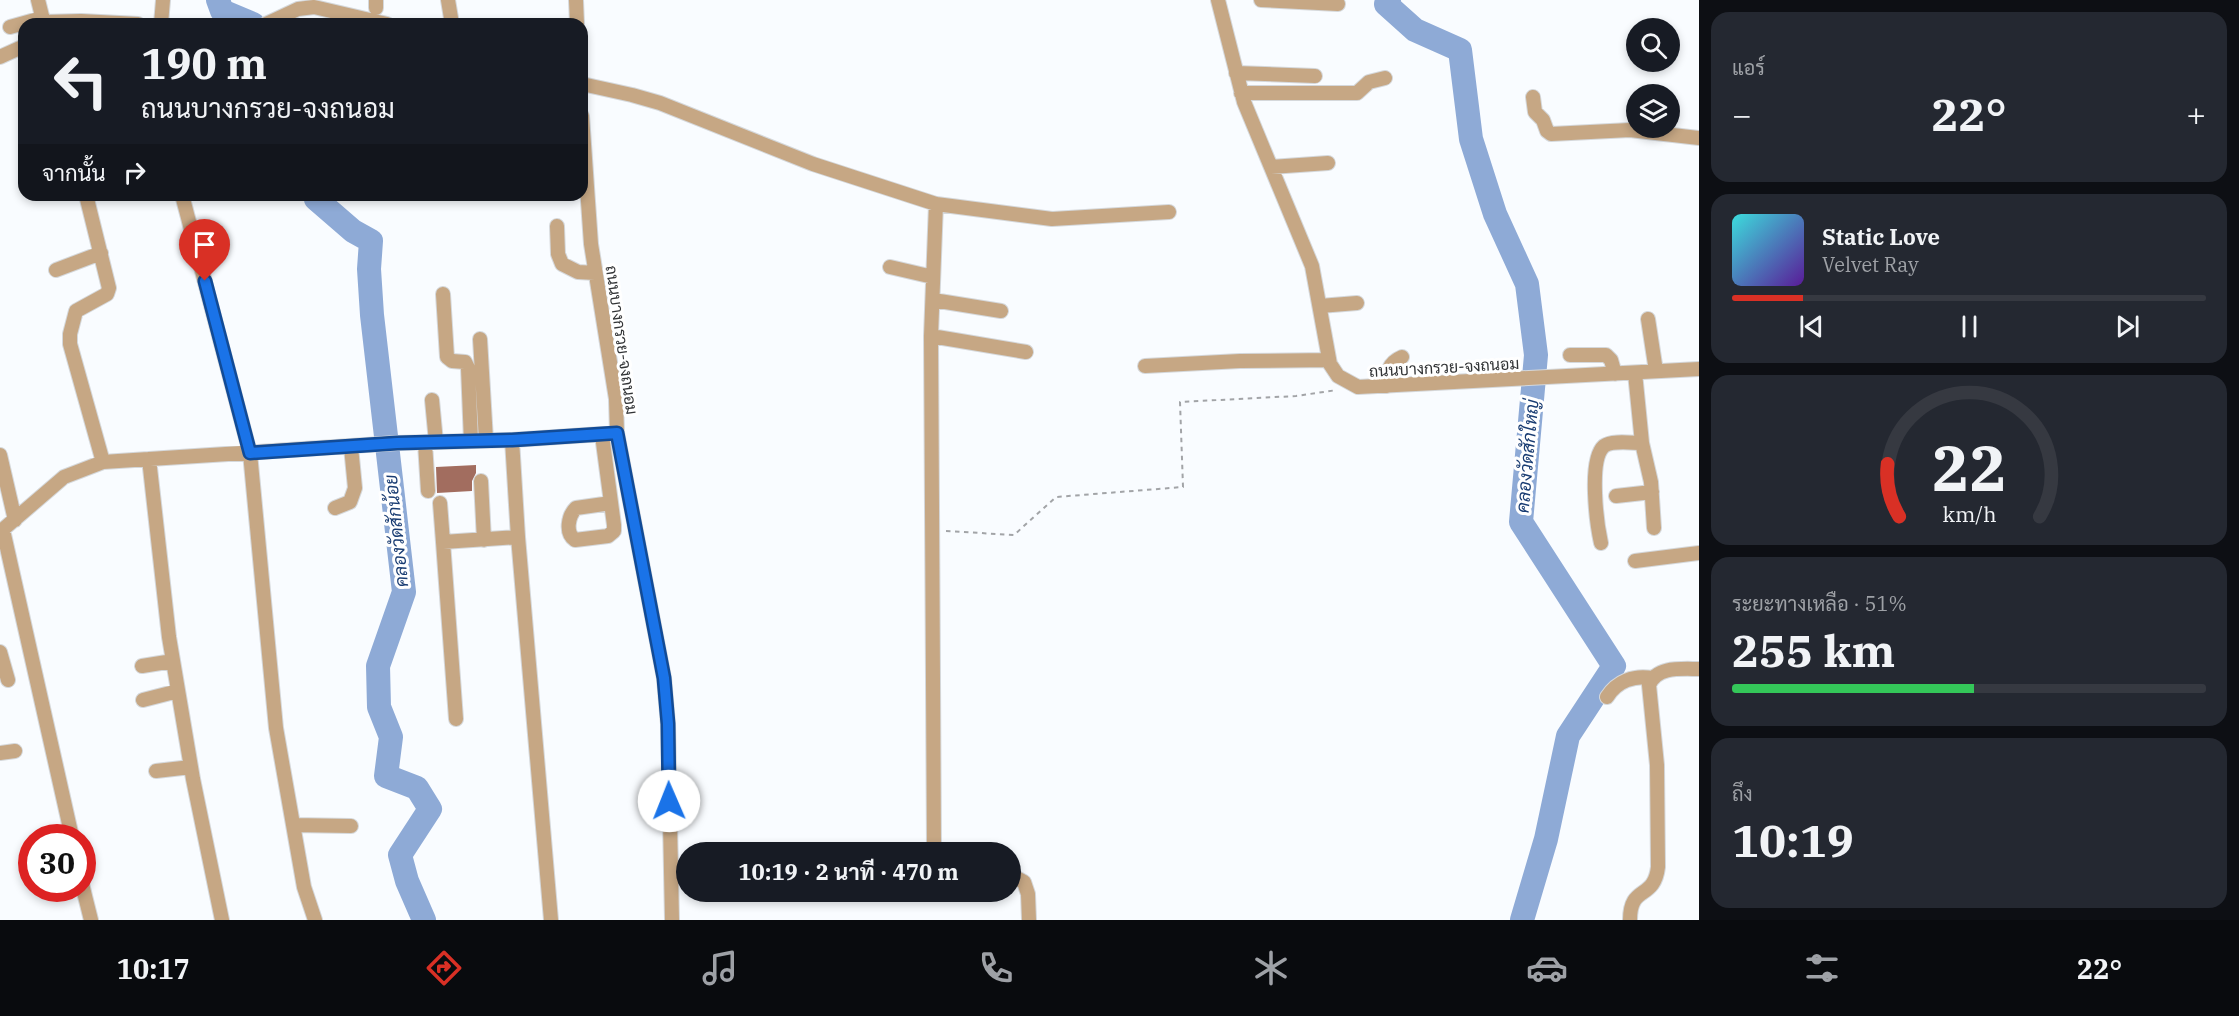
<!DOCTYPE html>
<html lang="th">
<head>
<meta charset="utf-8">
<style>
  :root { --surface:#171b24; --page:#242831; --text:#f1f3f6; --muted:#9ea1a6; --line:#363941; --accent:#d93025 }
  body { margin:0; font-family:"IBM Plex Serif",Sarabun,serif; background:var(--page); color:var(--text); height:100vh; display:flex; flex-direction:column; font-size:22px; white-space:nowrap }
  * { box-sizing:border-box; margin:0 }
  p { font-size:20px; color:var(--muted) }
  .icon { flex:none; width:33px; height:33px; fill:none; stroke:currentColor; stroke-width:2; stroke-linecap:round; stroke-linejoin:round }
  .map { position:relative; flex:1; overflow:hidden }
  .details { display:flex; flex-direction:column; gap:12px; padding:12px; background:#0d0f14; width:540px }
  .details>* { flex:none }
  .banner { position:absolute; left:18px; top:18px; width:570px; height:183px; border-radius:18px; box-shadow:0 3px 9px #0003; background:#171b24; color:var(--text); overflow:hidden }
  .controls { position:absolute; left:1626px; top:18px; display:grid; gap:12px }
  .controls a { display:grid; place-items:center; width:54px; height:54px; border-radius:50%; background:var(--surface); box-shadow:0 3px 9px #0003; font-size:30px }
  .speed { position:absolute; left:18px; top:824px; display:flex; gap:12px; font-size:30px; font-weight:700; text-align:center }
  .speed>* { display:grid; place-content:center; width:78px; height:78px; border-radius:50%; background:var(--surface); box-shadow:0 3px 9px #0003; line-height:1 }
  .speed .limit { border:9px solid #d22; background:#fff; color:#111 }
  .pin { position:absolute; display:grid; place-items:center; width:51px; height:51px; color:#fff; margin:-62px -26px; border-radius:50% 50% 50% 0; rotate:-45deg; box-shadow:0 0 6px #0007 }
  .pin .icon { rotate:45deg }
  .me { position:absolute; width:66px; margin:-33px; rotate:359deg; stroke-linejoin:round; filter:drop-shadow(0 0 4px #0008) }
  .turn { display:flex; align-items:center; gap:21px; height:126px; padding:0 24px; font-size:27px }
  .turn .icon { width:78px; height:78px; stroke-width:2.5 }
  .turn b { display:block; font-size:42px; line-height:51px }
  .then { display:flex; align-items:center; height:57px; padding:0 24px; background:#0003; gap:12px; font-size:22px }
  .big { font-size:45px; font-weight:700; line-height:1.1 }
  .details .tile { flex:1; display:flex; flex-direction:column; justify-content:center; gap:9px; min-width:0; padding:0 21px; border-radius:18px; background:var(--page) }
  .details .dial { align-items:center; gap:0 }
  .dial svg { height:156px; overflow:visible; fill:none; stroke:var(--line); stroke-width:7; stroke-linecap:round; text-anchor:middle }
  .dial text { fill:var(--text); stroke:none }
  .song { display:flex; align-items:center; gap:18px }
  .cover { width:72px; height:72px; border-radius:9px; background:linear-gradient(135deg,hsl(180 70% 55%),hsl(270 70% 35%)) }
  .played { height:6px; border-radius:3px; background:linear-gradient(90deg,var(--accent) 15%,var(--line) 15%) }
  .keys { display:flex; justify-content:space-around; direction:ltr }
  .heat { display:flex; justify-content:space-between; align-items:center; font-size:33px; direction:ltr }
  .charge { height:9px; border-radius:4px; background:linear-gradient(90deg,#34c759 51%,var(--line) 0) }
  .trip { position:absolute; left:676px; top:842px; width:345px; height:60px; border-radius:30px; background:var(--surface); box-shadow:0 3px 9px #0003; font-weight:700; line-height:60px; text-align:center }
  .dock { display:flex; height:96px; justify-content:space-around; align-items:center; background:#090b0e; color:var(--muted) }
  .dock .icon { width:42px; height:42px }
  .dock .active { color:var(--accent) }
  .dock b { font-size:27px; color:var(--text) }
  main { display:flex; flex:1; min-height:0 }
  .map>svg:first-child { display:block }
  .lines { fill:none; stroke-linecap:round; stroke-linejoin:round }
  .river { stroke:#8eaad6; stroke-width:24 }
  .building { fill:#a26d5f }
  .minor-casing { stroke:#d5d8db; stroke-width:16 }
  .path { stroke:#a2a4a7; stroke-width:2; stroke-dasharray:4.5 4.5; stroke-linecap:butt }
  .minor { stroke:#c6a784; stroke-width:14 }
  .route-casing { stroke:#114b97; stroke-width:15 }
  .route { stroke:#1a73e8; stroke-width:10 }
  .labels { text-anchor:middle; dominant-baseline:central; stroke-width:6; stroke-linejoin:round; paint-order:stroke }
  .street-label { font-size:16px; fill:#323436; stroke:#fff }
  .water-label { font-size:18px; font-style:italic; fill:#193c72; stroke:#fff }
</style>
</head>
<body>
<main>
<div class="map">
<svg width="1699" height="920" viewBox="0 0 1699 920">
  <rect width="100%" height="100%" fill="#f9fcff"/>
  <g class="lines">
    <path class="river" d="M218,0L222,11L253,24
      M1389,0L1386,4L1415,30L1460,50L1471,139L1495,214L1527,284L1536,355L1521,522L1614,666L1568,736L1546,839L1522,920
      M316,195V199L353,231L371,241L369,269L372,315L404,592L378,666L379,707L391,737L386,776L417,788L430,809L400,855L407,881L424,920"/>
  </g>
  <path class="building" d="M476,465V473L472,481V491L437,493L436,467Z"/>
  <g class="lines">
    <defs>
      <path id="minor" d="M38,0L44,24
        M376,0V8
        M448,0L452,24
        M576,0L577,24
        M1218,0L1244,102L1312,266L1330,364L1338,376L1358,387L1699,369
        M1261,0L1338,4
        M43,22L81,21L138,24
        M161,24L163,0
        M266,24L298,9L314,7L387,24
        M10,27L42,18
        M0,57L24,46
        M1236,73L1315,76
        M582,84L632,95L660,103L813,164L936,204L1052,219L1169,212
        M1241,93H1357L1369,82L1385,78
        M1533,97L1535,112L1543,120L1547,131L1551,134L1630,130L1699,138
        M1271,167L1328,163
        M86,195L109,288L107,294L76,311L70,334V344L103,462
        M182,195L250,453L276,728L304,887L315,920
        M557,226L558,254L562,264L578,272L595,273
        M890,267L933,277
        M56,270L101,253
        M443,294L447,357L452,361L465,362L468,368L471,441
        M933,300L1001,311
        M1320,306L1357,303
        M1648,319L1656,371
        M931,336L1026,352
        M480,339L486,440
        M1570,355H1606L1611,360L1615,374
        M1145,366L1240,361L1329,360
        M1635,373L1642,443L1651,482L1654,528
        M1387,386C1387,372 1388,363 1402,357
        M432,400L436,442
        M617,433L664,678L668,724L672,920
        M602,435L614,525V531L608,536L575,540C565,533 568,516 576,508L611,503
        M512,440L518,537L551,920
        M425,443L428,491
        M0,455L15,520
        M149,459L169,637L193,779L222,920
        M481,481L484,540
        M1616,496L1652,492
        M440,503L443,542
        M335,508L350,502L355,488L351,447
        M3,530L72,837
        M0,532L64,477L103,462L397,443L512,440L617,433L616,399L591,244L582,116
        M1601,543C1597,525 1588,460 1604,446C1612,440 1632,443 1642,443
        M1635,561L1699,553
        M0,652L8,680
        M142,666L173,661
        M1607,697C1617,681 1634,675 1652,678
        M143,700L178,691
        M456,719L443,542L518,537
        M0,753L15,751
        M156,771L191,767
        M293,825L351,826
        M934,852L931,336L936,204
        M1011,875L1024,882L1028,894L1029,920
        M82,884L91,920
        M1630,920C1630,884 1654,901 1658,867L1657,765L1649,685C1657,666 1681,669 1699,669"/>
    </defs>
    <use href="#minor" class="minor-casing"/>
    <path class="path" d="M946,531L1014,535L1056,497L1183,487L1180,402L1296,396L1337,390"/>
    <use href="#minor" class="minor"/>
  </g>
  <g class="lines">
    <defs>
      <path id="route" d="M205,281L250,453L397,443L512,440L617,433L664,678L668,724L669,801"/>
    </defs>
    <use href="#route" class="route-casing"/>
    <use href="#route" class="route"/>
  </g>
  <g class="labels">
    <g class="street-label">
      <text transform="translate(622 340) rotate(82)">ถนนบางกรวย-จงถนอม</text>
      <text transform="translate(1444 367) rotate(-3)">ถนนบางกรวย-จงถนอม</text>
    </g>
    <g class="water-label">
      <text transform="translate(1527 456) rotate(-85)">คลองวัดสักใหญ่</text>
      <text transform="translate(396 531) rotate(-96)">คลองวัดสักน้อย</text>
    </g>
  </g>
</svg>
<div class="controls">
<a><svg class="icon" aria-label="search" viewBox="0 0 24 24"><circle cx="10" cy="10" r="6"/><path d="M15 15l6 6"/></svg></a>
<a><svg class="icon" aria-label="layers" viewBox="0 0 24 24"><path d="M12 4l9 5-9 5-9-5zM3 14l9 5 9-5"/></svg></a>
</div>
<div class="speed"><div class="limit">30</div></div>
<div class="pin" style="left:205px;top:281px;background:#d93025"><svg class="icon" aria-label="arrive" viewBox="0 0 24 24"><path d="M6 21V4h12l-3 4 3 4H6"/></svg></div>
<svg class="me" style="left:669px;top:801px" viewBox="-20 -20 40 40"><circle r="19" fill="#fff"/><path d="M0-13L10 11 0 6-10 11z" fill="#1a73e8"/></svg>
<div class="trip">10:19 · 2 นาที · 470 m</div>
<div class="banner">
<div class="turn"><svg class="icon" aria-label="left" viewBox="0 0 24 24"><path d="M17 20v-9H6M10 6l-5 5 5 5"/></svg><div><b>190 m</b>ถนนบางกรวย-จงถนอม</div></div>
<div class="then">จากนั้น<svg class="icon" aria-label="right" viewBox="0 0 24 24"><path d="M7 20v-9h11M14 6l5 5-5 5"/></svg></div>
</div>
</div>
<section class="details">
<div class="tile"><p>แอร์</p>
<div class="heat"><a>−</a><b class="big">22°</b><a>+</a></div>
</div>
<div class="tile">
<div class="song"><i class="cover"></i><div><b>Static Love</b><p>Velvet Ray</p></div></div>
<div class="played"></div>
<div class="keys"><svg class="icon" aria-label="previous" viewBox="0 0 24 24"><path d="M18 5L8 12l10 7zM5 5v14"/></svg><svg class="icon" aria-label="pause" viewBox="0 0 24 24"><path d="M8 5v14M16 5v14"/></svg><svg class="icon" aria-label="next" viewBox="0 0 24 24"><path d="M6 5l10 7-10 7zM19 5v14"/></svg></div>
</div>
<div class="tile dial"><svg viewBox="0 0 100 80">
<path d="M14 69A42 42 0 1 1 86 69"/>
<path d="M14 69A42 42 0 0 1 8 42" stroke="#d93025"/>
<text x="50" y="56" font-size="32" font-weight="700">22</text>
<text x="50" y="72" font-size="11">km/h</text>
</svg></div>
<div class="tile"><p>ระยะทางเหลือ · 51%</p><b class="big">255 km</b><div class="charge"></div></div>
<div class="tile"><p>ถึง</p><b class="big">10:19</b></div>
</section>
</main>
<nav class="dock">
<b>10:17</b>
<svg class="icon active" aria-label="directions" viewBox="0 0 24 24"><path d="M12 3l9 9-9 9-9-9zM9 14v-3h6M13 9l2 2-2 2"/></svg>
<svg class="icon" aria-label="music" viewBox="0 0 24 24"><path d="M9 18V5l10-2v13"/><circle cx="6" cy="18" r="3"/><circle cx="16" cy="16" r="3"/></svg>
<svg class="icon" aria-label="phone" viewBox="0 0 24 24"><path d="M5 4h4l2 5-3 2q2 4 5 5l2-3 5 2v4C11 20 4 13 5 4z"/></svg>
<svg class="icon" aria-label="climate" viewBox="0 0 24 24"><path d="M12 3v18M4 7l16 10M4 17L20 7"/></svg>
<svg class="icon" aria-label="car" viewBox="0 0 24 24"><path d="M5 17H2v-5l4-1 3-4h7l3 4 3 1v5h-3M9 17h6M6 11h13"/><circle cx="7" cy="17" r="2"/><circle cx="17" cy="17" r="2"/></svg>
<svg class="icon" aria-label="filters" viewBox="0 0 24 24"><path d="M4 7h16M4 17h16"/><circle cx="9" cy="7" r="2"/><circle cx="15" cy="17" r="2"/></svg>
<b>22°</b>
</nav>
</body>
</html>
